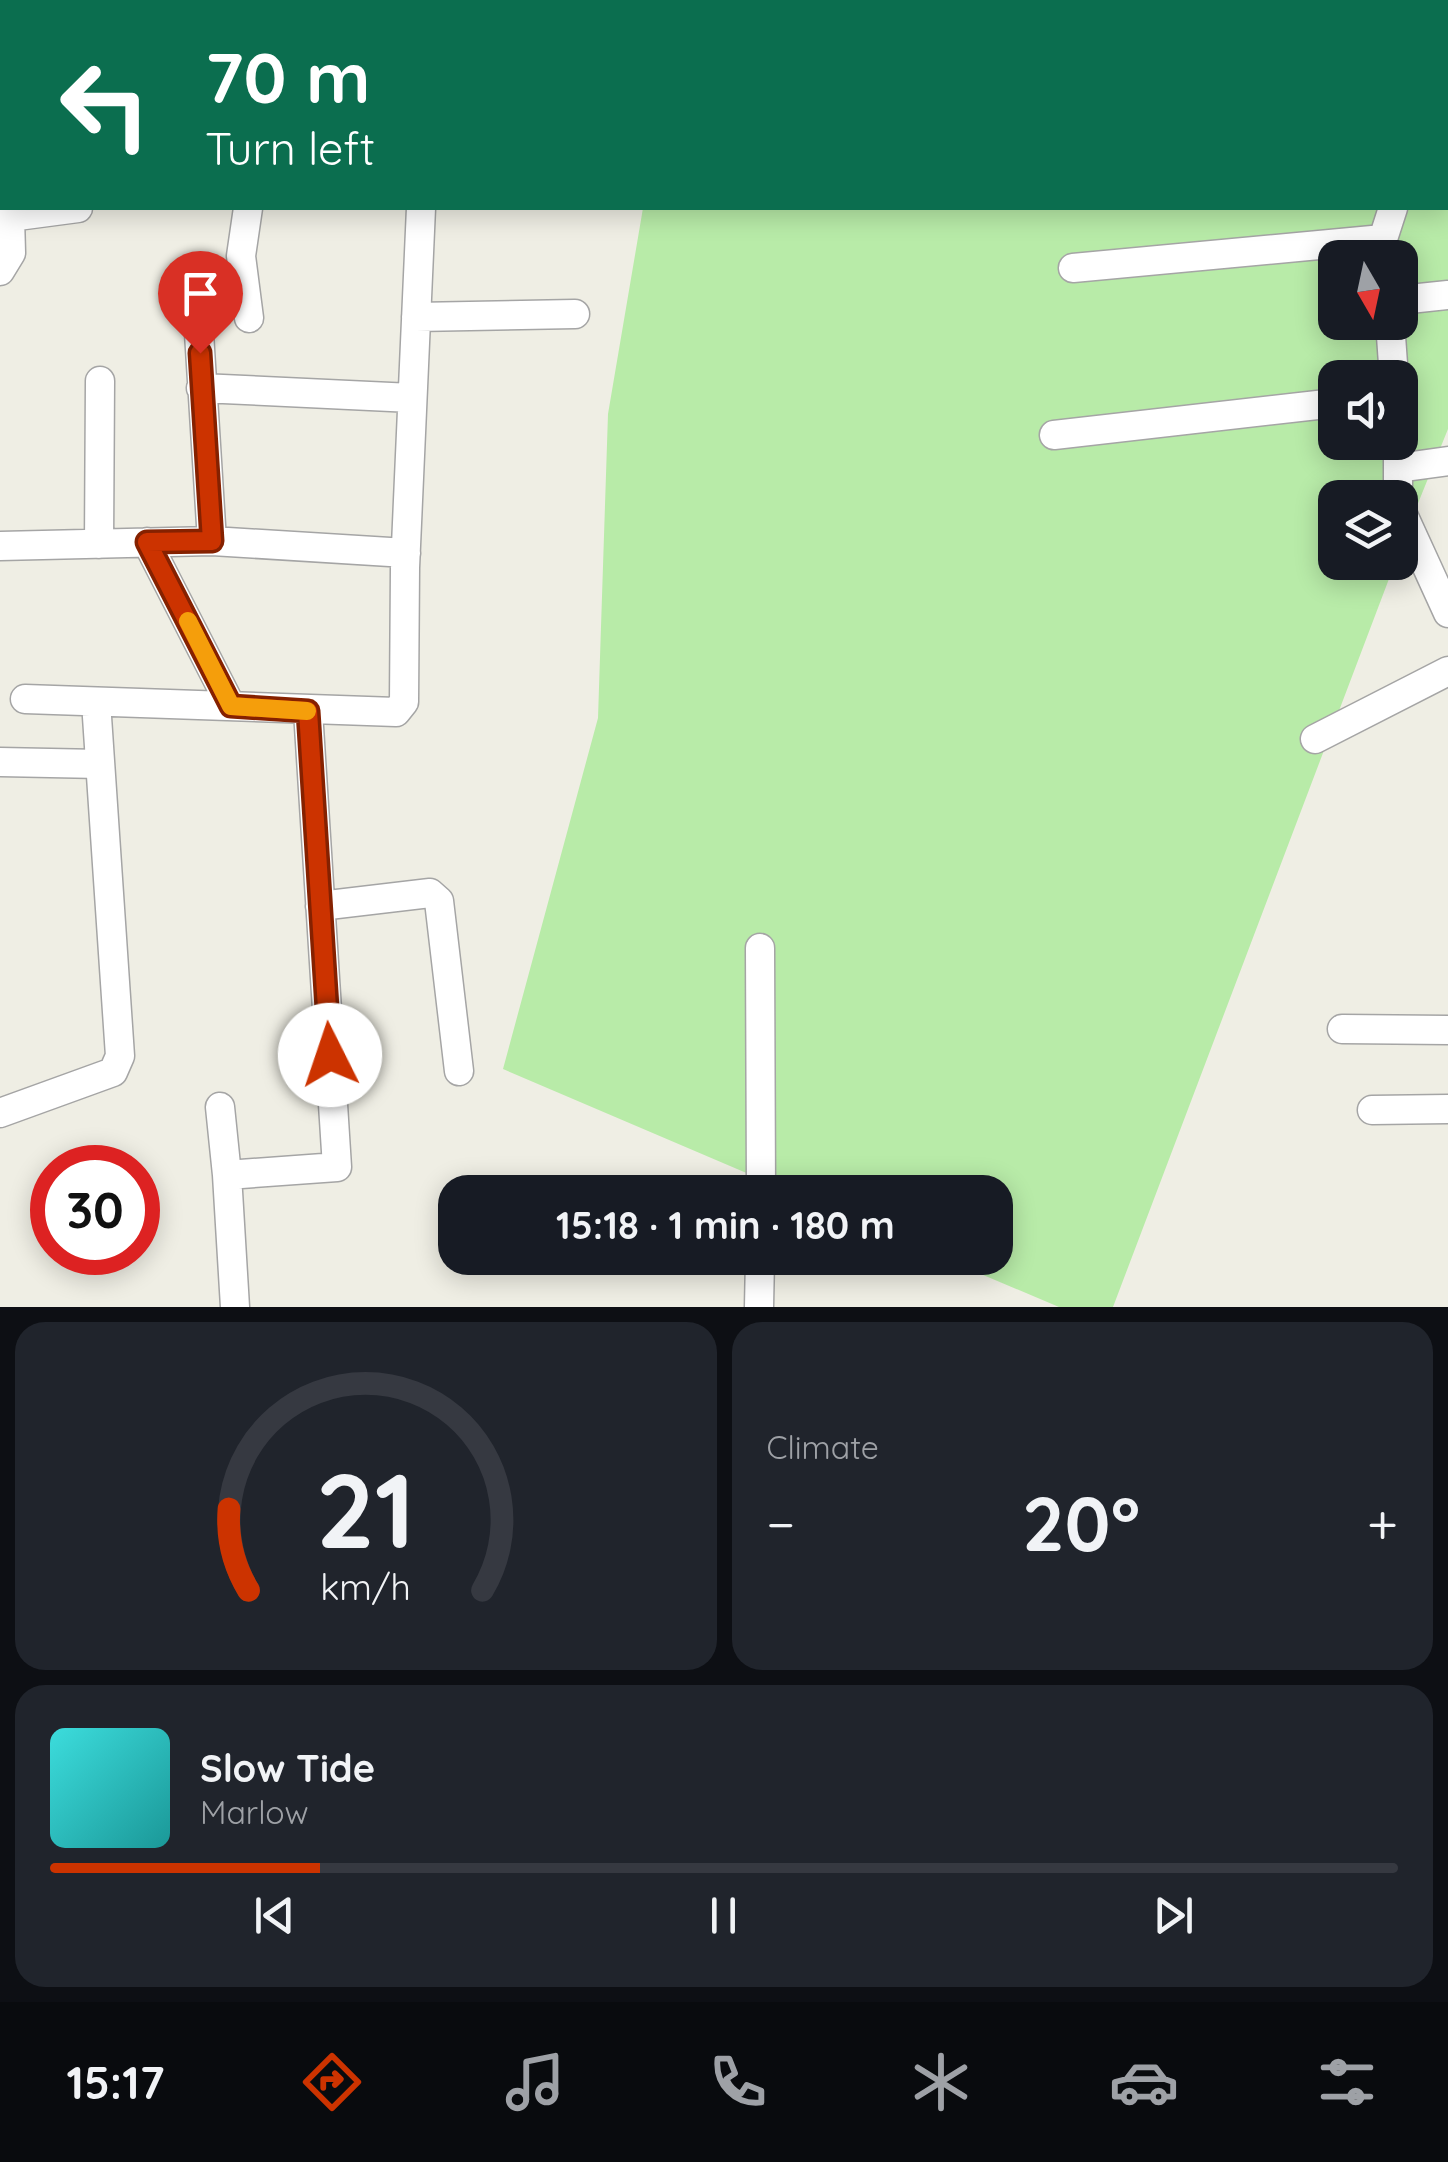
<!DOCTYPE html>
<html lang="en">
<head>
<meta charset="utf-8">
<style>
  :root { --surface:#171b24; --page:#20242c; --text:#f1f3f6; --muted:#9ea1a6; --line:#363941; --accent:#c30 }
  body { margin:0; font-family:Quicksand,sans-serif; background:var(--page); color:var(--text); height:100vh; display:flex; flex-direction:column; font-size:38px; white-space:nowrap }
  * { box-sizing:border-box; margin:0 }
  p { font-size:32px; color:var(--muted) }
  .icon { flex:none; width:55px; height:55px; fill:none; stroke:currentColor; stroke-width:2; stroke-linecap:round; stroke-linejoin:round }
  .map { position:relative; height:1307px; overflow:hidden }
  .sheet { display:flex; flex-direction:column; gap:15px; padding:15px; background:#0d0f14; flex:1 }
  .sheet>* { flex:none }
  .top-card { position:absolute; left:0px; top:0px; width:1450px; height:210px; box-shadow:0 5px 25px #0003; background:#0b6e4f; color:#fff; overflow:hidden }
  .needle { width:65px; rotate:171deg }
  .fabs { position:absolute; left:1318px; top:240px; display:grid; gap:20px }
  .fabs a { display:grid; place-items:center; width:100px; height:100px; border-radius:20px; background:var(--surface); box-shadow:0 5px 25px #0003; font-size:50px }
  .speed { position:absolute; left:30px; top:1145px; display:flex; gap:20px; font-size:50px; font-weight:700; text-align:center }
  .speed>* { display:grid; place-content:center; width:130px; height:130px; border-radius:50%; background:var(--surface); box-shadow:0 5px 25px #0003; line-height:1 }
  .speed .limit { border:15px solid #d22; background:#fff; color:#111 }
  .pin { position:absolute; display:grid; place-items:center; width:85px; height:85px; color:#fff; margin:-102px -42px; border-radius:50% 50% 50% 0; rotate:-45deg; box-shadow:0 0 10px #0007 }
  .pin .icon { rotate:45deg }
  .me { position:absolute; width:110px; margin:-55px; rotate:356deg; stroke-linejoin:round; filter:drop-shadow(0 0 8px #0008) }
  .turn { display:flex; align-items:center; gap:35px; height:210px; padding:0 40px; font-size:45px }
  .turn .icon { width:130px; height:130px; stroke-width:2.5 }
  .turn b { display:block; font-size:70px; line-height:85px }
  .big { font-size:75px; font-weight:700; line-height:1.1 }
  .sheet .tile { flex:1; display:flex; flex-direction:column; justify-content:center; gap:15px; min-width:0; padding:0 35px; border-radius:30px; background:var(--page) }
  .sheet .dial { align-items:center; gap:0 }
  .dial svg { height:260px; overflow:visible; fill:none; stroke:var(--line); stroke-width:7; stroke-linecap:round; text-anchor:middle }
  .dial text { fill:var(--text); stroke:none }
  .song { display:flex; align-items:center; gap:30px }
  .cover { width:120px; height:120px; border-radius:15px; background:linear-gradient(135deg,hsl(180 70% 55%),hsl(180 70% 35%)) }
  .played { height:10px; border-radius:5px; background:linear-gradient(90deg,var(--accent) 20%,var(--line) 20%) }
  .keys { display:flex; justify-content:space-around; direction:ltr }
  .heat { display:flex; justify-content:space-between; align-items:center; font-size:55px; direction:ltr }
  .sheet .tiles { flex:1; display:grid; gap:15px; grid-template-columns:1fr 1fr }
  .tile:last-child { grid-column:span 2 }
  .trip { position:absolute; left:438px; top:1175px; width:575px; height:100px; border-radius:30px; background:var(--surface); box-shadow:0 5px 25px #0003; font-weight:700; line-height:100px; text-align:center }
  .dock { display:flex; height:160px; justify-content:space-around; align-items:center; background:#090b0e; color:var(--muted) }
  .dock .icon { width:70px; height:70px }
  .dock .on { color:var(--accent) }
  .dock b { font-size:45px; color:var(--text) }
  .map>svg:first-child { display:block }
  .grass { fill:#b8eba8; fill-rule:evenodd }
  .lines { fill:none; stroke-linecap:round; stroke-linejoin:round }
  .street-casing { stroke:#a5a5a5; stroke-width:31 }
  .street { stroke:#fff; stroke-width:28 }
  .route-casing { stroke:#852100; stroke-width:25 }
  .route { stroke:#c30; stroke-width:18 }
  .slow { stroke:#f59e0b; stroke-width:18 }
</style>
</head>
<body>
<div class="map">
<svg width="1448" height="1307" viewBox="0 0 1448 1307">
  <rect width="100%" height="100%" fill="#efeee4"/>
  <path class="grass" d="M679,0H1448V429L1400,548V498H1335V562L1395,563L1113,1307H1059L943,1258H995V1192H791L503,1069L598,718L608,414L643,208H1448V2H679ZM1335,258H1400V322H1335ZM1335,378H1400V442H1335Z"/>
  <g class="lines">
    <defs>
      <path id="street" d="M57,2V0
        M259,2V0
        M432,2V0
        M0,5H2
        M1448,142V141
        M248,208L241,256L249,318
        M1384,254L1383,239L1393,208
        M1073,268L1383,239
        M0,271L11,253L10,217L78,208
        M1400,300L1448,295
        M198,317L212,541
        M416,317L575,314
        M1390,322L1394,378
        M201,388L412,398
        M1054,435L1335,403
        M1398,442V498
        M1398,468L1448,461
        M1400,508L1448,613
        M147,542L231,706
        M99,544L100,381
        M0,546L212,541L406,553
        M25,699L396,712L404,702L405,568L421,208
        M1315,739L1448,671
        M0,762L100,764
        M320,906L430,893L439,901L459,1071
        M760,948L761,1192
        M1342,1029L1448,1030
        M220,1107L227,1175
        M1372,1110L1448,1109
        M0,1113L113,1072L120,1056L96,702
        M235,1307L227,1175L337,1167L308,711
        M759,1307L760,1258"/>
    </defs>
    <use href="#street" class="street-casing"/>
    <use href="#street" class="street"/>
  </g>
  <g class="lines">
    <defs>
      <path id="route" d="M200,353L212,541L147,542L231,706L308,711L330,1055"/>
    </defs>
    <use href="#route" class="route-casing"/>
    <use href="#route" class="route"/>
    <path class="slow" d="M188,621L231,706L307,711"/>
  </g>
</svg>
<div class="fabs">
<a><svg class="needle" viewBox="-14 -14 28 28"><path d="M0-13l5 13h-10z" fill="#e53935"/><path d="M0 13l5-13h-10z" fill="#9ea1a6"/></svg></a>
<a><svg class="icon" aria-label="sound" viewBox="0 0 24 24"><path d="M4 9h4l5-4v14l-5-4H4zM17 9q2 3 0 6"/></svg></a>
<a><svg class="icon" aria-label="layers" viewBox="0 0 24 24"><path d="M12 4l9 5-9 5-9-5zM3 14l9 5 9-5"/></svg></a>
</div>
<div class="speed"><div class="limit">30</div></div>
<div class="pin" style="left:200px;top:353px;background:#d93025"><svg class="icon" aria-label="arrive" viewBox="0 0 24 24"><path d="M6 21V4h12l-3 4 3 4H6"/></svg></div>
<svg class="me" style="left:330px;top:1055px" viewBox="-20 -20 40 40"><circle r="19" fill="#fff"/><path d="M0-13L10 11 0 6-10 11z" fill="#c30"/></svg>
<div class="trip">15:18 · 1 min · 180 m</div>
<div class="top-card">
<div class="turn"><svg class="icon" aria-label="left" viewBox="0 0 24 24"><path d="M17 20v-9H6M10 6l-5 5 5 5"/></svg><div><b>70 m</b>Turn left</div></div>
</div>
</div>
<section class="sheet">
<div class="tiles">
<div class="tile dial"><svg viewBox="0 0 100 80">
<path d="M14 69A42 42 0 1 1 86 69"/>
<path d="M14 69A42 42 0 0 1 8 44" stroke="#c30"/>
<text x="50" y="56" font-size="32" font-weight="700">21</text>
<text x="50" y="72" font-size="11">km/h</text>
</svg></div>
<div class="tile"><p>Climate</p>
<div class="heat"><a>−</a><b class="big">20°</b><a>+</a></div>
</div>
<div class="tile">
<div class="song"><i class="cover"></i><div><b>Slow Tide</b><p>Marlow</p></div></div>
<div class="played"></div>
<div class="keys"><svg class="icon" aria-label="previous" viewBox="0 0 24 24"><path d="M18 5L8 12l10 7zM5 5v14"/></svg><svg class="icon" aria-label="pause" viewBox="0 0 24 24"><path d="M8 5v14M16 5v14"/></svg><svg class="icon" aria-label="next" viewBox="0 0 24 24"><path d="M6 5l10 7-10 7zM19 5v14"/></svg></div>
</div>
</div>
</section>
<nav class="dock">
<b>15:17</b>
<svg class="icon on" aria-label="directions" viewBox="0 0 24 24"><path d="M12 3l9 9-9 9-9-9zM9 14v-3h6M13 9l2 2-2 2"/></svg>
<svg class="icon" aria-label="music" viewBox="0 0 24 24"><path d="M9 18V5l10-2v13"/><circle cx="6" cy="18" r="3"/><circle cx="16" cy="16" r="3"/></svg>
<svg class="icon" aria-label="phone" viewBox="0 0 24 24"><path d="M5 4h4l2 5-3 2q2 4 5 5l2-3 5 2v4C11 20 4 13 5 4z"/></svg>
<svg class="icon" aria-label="climate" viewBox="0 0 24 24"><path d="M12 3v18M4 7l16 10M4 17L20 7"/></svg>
<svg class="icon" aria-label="car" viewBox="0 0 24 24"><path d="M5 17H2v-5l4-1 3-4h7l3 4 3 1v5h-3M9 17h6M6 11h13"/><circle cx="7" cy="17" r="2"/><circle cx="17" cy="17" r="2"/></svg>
<svg class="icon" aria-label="filters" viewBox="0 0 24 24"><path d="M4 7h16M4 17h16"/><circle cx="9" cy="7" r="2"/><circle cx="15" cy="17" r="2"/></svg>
</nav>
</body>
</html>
